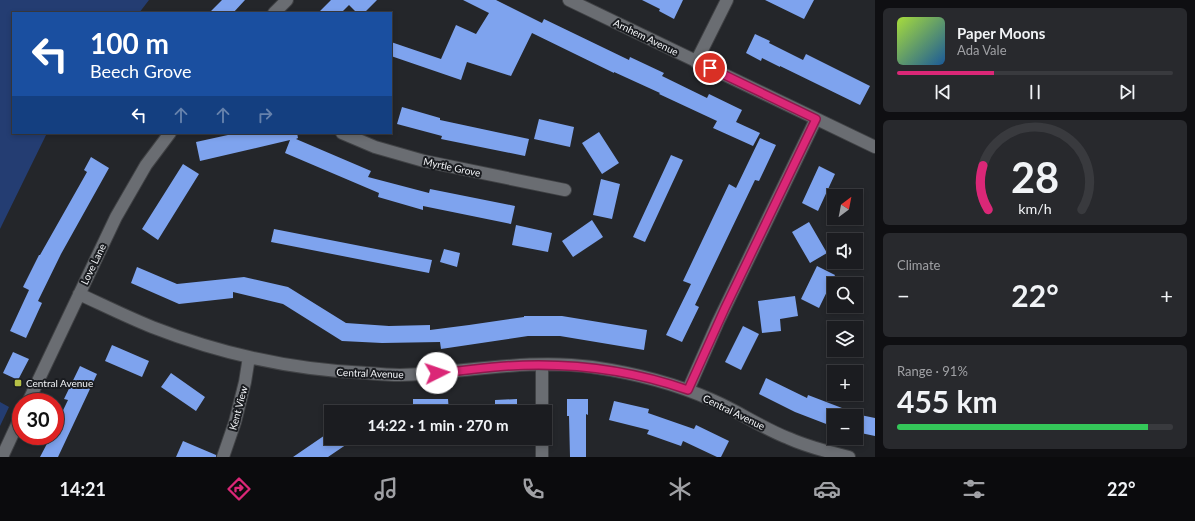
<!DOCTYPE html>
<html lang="en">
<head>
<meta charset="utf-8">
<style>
  :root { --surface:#1b1c20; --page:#28292d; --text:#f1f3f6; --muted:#a0a1a5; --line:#393a3e; --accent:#db2777 }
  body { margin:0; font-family:Lato,sans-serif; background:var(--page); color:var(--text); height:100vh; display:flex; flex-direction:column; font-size:15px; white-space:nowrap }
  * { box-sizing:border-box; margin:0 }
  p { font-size:13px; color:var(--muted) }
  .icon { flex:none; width:22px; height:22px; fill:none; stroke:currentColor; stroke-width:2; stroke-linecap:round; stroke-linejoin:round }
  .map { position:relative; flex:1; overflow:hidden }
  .panel { display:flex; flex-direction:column; gap:8px; padding:8px; background:#0f0f12; width:320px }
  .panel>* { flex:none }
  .top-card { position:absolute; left:12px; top:12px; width:380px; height:122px; border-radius:0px; box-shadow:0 2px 6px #0003,0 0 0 1px var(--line); background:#1a4fa0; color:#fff; overflow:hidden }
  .needle { width:26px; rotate:32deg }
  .controls { position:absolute; left:827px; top:189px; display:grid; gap:8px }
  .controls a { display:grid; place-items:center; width:36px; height:36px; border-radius:0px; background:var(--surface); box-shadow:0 2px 6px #0003,0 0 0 1px var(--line); font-size:20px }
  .speed { position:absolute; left:12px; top:393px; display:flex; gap:8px; font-size:20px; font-weight:700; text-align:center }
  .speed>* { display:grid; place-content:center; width:52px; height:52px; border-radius:50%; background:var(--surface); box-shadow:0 2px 6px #0003,0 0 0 1px var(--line); line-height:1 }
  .speed .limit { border:6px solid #d22; background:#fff; color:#111 }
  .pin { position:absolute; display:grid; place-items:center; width:34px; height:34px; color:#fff; margin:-17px; border:2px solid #fff; border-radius:50%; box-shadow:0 1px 4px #0007 }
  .me { position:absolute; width:44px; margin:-22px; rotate:86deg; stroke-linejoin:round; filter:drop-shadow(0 0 3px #0008) }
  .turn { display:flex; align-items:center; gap:14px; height:84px; padding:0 12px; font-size:18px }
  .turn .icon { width:52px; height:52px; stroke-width:2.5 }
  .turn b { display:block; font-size:28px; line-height:34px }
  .lanes { display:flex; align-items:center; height:38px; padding:0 12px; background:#0003; justify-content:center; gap:20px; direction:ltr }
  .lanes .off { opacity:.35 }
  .big { font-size:30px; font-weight:700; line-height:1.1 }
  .panel .card { flex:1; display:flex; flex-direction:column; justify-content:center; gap:6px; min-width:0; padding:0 14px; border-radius:6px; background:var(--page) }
  .panel .dial { align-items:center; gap:0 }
  .dial svg { height:104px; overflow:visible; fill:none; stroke:var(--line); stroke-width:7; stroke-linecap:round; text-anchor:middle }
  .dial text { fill:var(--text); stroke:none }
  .song { display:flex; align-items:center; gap:12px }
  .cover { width:48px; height:48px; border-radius:6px; background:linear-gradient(135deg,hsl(80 70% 55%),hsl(210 70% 35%)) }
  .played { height:4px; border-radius:2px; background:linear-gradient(90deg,var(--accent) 35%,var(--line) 35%) }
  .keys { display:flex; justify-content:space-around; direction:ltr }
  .heat { display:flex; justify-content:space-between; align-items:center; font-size:22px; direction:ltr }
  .charge { height:6px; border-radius:3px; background:linear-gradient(90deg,#34c759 91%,var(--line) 0) }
  .trip { position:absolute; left:324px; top:405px; width:228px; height:40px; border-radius:0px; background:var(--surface); box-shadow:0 2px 6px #0003,0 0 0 1px var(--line); font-weight:700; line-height:40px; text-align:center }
  .tab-bar { display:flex; height:64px; justify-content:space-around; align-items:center; background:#0b0b0d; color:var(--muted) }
  .tab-bar .icon { width:28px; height:28px }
  .tab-bar .current { color:var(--accent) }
  .tab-bar b { font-size:18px; color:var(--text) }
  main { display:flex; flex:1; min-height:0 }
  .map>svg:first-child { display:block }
  .green { fill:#243d72 }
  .building { fill:#7ea3ee }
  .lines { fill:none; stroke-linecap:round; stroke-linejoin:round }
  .minor-casing { stroke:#404245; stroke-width:14 }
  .minor { stroke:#6a6d72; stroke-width:12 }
  .route-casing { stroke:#8e194d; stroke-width:10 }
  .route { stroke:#db2777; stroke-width:7 }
  .poi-dot { fill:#b7c147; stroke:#1a1c20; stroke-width:1.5 }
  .labels { text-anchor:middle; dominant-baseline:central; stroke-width:4; stroke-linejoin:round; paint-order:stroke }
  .street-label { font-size:10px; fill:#f3f5f8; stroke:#1a1c20 }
  .poi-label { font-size:10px; fill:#f3f5f8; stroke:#1a1c20; text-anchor:start }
</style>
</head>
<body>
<main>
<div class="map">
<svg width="875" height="457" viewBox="0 0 875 457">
  <rect width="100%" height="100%" fill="#24262a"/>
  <path class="green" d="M0,0H149L139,13H13V133H47L0,229Z
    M0,402L9,407L0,426Z"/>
  <path class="building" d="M222,0H245L233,13H209Z
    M331,0H377L364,13H357L349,5L341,13H318Z
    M463,0H496L542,23L544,19L629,60L630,57L664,73L662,76L707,98L709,94L742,110L736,122L760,133L753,146L713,128L717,121L659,94L660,93L614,72V73L532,33L511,76L467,62L461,80L391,56V42L441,59L456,25L476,34L489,13Z
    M642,0H683L674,19L659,11L660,9Z
    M765,0H814L804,19Z
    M755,34L770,41L769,43L803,60L806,54L870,86L860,105L780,66V67L762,58L761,61L746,53Z
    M402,107L440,118V120L529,139L525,156L441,139L442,136L397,124Z
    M539,119L574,127L570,147L534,139Z
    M599,132L619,163L602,174L582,143Z
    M237,133H297L298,138L296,139L371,171L368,177L429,193L430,189L515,206L511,224L423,206V210L378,197L379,193L285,153L290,140L200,161L196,142Z
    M760,138L776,145L759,181L755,180L695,305L699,307L682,342L666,335L691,284L683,281L729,184L736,188Z
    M671,155L683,160L645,242L633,237Z
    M91,157L109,168L61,254L38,301L42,303L26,338L10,331L29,290L23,287L39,255H40L87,172L84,170Z
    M183,164L199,174L158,240L142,229Z
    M819,166L835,174L818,211L802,203Z
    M601,179L620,184L612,219L593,215Z
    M592,220L603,237L573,257L562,241Z
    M809,222L827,253L810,263L792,232Z
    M516,225L552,233L548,252L512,245Z
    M274,229L432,260L429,273L271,242Z
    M444,249L460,253L457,267L440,262Z
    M817,266L835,275L819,308L801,299Z
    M137,267L177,284L244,277L288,287L346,323L389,326L430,325V330L469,325L524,317V316H562L647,330L644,350L560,336H528L441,349L440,342L382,343L342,341L283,304L233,292V298L179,304L131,283Z
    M795,296L798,316L780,319L781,331L762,333L758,301Z
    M743,326L759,334L741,370L725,362Z
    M112,345L149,361L142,377L105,361Z
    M13,352L29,359L18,380L3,373Z
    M80,366L97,374L58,457H40L51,436H55V427L68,400L64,399Z
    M171,373L205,397L196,411L161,387Z
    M766,378L807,398L808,395L842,408L841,411L875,418V436L856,432V416H834V427L795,412L759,394Z
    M413,399H448L449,412H413Z
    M517,399V412H495V400Z
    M567,399H588V415L586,414V457H570L569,416H567Z
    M614,401L649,409L648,413L694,429L696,425L729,441L721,457H717L683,441L681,446L647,434L649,430L609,420Z
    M331,431V438H356L328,457H293Z
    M183,441L216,455V457H176Z"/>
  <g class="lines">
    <defs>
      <path id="minor" d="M569,0L875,147
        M274,13L287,0
        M696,62L727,0
        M342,133L375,147L424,161L565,190
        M79,294C103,305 127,317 152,327C221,354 294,370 367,373C378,374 389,375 400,375C463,373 529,358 592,367C634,373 674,383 712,400C738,411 762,428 788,438C808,447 828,452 849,457
        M688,390L718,322L816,119
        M28,402L116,217L146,165L170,133
        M542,412V365
        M2,457L21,416
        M223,457L235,422L245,382L249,357
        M542,457V438"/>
    </defs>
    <use href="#minor" class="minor-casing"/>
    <use href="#minor" class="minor"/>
  </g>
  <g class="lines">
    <defs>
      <path id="route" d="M437,373C460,372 483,367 507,366C570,362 628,369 688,390L725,308L816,119L710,68"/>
    </defs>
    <use href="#route" class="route-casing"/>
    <use href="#route" class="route"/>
  </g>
  <rect class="poi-dot" x="14" y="379" width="8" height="8" rx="2"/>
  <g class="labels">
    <g class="street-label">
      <text transform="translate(646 37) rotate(26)">Arnhem Avenue</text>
      <text transform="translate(452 167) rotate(12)">Myrtle Grove</text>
      <text transform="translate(93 264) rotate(-64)">Love Lane</text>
      <text transform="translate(370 373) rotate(2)">Central Avenue</text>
      <text transform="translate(238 408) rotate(-75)">Kent View</text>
      <text transform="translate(734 412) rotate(26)">Central Avenue</text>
    </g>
    <g class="poi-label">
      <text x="26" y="383">Central Avenue</text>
    </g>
  </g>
</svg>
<div class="controls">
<a><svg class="needle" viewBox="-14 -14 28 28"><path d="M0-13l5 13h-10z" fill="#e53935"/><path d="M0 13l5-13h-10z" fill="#a0a1a5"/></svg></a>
<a><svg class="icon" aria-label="sound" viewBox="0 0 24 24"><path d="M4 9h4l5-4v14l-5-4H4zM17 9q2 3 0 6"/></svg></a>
<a><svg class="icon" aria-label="search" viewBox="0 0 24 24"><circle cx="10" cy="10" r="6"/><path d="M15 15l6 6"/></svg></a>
<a><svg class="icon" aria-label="layers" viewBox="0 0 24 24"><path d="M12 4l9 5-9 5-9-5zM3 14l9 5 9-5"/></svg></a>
<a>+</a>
<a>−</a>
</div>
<div class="speed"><div class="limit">30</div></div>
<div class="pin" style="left:710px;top:68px;background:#d93025"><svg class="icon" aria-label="arrive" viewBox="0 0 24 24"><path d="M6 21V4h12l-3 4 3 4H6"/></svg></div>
<svg class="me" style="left:437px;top:373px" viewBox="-20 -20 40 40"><circle r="19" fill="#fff"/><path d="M0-13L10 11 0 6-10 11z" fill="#db2777"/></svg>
<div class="trip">14:22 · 1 min · 270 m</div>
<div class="top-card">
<div class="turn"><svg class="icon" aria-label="left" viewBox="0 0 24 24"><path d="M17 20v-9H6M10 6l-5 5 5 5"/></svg><div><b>100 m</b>Beech Grove</div></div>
<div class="lanes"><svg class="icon" aria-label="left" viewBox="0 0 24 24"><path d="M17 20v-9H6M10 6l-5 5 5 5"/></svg><svg class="icon off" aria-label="ahead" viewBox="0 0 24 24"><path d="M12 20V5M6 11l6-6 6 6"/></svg><svg class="icon off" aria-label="ahead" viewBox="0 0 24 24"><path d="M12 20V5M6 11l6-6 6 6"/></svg><svg class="icon off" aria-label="right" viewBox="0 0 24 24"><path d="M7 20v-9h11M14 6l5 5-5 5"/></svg></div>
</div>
</div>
<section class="panel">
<div class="card">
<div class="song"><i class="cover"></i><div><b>Paper Moons</b><p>Ada Vale</p></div></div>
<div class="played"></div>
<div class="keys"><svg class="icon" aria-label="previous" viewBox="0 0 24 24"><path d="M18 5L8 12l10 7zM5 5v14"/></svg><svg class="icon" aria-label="pause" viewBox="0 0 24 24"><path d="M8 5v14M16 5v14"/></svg><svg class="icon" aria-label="next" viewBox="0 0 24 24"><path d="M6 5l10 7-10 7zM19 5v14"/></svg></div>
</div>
<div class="card dial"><svg viewBox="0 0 100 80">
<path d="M14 69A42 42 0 1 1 86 69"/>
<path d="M14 69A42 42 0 0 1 10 35" stroke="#db2777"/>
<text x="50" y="56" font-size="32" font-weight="700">28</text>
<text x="50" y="72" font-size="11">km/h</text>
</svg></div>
<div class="card"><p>Climate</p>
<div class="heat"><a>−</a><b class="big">22°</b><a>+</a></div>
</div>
<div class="card"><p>Range · 91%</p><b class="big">455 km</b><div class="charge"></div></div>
</section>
</main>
<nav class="tab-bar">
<b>14:21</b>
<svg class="icon current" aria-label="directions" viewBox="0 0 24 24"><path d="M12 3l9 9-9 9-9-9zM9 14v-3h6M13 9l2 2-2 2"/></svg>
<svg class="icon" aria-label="music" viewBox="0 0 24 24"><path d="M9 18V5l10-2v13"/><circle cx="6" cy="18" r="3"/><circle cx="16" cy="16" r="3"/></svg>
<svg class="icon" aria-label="phone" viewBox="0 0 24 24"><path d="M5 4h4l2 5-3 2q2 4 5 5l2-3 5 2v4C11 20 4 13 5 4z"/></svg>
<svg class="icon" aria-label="climate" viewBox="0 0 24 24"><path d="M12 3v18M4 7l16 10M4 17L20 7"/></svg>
<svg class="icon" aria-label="car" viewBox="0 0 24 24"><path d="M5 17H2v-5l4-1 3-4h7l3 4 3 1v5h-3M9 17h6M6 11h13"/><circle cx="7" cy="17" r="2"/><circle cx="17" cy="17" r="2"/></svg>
<svg class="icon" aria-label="filters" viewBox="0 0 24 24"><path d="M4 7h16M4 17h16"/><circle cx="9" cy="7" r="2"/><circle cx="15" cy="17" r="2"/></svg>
<b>22°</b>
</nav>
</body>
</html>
